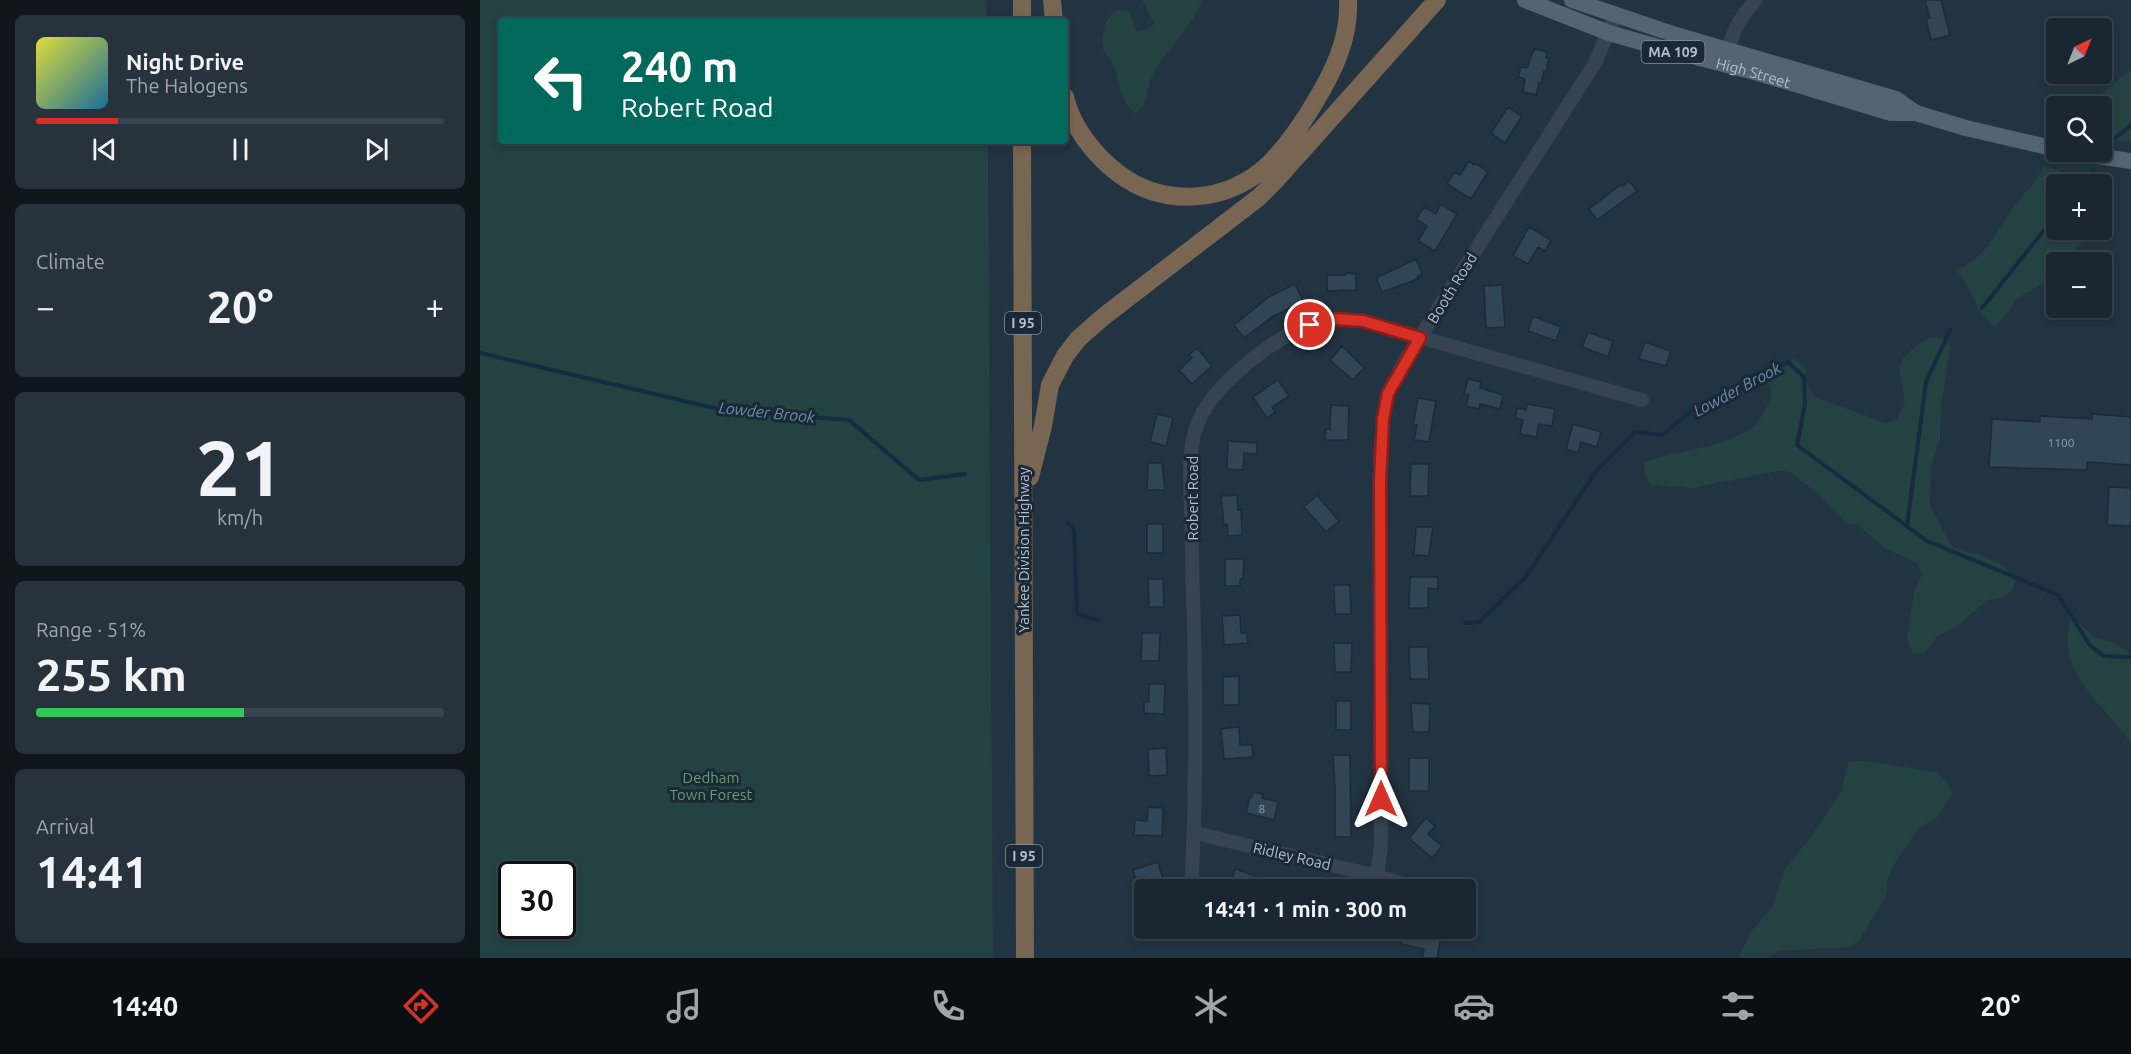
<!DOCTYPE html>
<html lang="en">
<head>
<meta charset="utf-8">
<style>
  :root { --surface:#1a2631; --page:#27323d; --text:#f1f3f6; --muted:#9fa5ab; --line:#38434d; --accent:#d93025 }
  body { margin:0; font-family:Ubuntu,sans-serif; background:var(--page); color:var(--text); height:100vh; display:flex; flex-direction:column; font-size:22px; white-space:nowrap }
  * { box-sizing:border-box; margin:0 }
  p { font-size:20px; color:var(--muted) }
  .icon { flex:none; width:33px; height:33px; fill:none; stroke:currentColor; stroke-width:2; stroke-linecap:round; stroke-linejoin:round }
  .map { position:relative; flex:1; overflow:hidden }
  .sheet { display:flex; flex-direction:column; gap:15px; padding:15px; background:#0e151b; width:480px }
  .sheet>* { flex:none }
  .guide { position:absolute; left:18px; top:18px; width:570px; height:126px; border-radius:6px; box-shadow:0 3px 9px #0003,0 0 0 2px var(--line); background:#00695c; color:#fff; overflow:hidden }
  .needle { width:39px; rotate:43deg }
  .tools { position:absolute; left:1566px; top:18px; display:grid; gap:12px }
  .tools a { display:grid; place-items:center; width:66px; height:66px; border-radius:6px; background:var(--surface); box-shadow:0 3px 9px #0003,0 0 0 2px var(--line); font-size:30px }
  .speed { position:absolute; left:18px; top:861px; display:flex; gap:12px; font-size:30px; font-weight:700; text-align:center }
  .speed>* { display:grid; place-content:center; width:78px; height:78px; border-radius:50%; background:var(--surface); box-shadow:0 3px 9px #0003,0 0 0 2px var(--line); line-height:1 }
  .speed .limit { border:3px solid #111; border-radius:9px; background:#fff; color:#111 }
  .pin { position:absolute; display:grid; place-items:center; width:51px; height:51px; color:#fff; margin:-26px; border:3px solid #fff; border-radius:50%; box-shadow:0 2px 6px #0007 }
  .me { position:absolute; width:66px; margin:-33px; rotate:0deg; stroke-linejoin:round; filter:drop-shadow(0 0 4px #0008) }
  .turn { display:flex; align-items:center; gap:21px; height:126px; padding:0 24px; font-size:27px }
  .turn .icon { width:78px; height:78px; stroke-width:2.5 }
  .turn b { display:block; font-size:42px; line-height:51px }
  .big { font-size:45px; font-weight:700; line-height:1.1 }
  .sheet .widget { flex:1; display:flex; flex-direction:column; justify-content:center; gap:9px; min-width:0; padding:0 21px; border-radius:9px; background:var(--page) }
  .sheet .dial { align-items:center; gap:0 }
  .dial b { font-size:78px; line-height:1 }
  .song { display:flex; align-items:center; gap:18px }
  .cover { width:72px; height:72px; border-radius:9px; background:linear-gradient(135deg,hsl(60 70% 55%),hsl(200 70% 35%)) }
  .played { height:6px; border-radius:3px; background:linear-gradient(90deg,var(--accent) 20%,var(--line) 20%) }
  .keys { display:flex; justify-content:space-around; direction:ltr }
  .heat { display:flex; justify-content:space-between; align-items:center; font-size:33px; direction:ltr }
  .charge { height:9px; border-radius:4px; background:linear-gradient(90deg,#34c759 51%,var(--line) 0) }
  .trip { position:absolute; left:654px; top:879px; width:342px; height:60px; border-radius:6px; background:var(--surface); box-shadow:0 3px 9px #0003,0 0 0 2px var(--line); font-weight:700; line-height:60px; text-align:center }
  .menu { display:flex; height:96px; justify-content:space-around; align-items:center; background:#0a0f14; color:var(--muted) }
  .menu .icon { width:42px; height:42px }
  .menu .selected { color:var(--accent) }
  .menu b { font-size:27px; color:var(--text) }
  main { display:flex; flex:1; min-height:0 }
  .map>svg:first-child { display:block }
  .green { fill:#244242; fill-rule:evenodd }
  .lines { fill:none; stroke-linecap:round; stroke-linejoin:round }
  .stream { stroke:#142b41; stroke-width:4 }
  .building { fill:#304556; stroke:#1d2b38; stroke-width:1.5 }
  .minor { stroke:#364451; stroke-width:14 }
  .major { stroke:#546471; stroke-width:16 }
  .highway { stroke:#786552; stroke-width:18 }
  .route-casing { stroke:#8d1f18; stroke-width:15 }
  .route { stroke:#d93025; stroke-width:10 }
  .labels { text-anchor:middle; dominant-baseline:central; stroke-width:6; stroke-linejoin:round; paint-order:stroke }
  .number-label { font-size:12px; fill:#919fad }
  .shield { fill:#1b2936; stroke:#85929f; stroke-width:1.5 }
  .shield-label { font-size:14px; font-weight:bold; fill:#b3bfcc }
  .street-label { font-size:15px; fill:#b3bfcc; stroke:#1b2936 }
  .park-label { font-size:15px; fill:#679f6e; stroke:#1b2936 }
  .water-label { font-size:16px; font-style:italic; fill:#688eae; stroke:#1b2936 }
</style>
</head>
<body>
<main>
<section class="sheet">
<div class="widget">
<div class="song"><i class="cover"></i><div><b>Night Drive</b><p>The Halogens</p></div></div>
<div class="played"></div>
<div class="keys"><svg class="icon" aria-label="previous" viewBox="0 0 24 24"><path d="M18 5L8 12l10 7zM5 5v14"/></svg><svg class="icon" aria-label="pause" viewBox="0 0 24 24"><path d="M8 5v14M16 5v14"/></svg><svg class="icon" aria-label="next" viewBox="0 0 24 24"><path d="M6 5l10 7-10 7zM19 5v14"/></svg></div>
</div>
<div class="widget"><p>Climate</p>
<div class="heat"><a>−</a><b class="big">20°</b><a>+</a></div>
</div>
<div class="widget dial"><b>21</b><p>km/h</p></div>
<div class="widget"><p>Range · 51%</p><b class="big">255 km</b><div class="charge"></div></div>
<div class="widget"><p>Arrival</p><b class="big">14:41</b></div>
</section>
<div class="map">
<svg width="1651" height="958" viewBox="0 0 1651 958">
  <rect width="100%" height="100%" fill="#223341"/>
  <path class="green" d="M0,0H506L507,21H21V141H508L513,958H0ZM32,874H82V926H32Z
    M662,0H722C712,29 686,49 672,76C666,88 669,107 655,113C639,101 640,79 632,63C629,57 624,55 623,47C620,32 629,1 649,12L656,31C664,31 670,29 674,23Z
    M1651,69V142L1622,139V106H1606Z
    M1563,166L1596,176L1621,178L1634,187L1622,217V184H1576V230H1616L1582,262H1576V269L1561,285L1537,298L1530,310L1514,327L1500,311L1486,284L1477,271L1494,260L1508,246L1532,209L1555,181L1562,171Z
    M1450,337L1469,339L1470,348L1461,406L1460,439L1451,467L1450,506L1471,545L1482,551L1498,554L1520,564L1536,577L1533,589L1522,598L1507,600L1476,627L1459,635L1445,652L1433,654L1427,638L1434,593L1442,574L1437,563L1406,549L1377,524H1369L1335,492L1310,472L1298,471L1212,488L1171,485L1165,476L1164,463C1197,449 1237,450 1268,430C1280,423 1286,408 1292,396L1288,382L1295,368L1314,359C1333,370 1323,369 1327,383C1329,388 1333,393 1335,397L1406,423L1417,419L1425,402L1419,369L1422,360L1435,347Z
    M1590,616L1615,637L1634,643L1651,654V743C1630,712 1595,688 1588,649C1586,639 1590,626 1590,616Z
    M1369,761L1395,762L1455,772L1467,783L1473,794L1458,816L1438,830L1418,858L1408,877L1406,896L1378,942L1369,947L1299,951L1288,958H1258L1270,933L1293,906L1303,872L1333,834L1361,791Z"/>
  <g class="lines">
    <path class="stream" d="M1627,145L1651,125
      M1602,184L1613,172
      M1502,308L1576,215
      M0,353L247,411L369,420L439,480L485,474
      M588,523L594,529L597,614L619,620
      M1427,526L1446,382L1470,330
      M985,623L999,622L1045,578L1117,470L1155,432L1182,435L1218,406L1248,396L1308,362L1324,377L1325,404L1317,445L1447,541L1578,595L1609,644L1623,656L1651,657"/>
  </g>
  <path class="building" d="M1445,0H1461L1470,35L1451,40L1446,19L1450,18Z
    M1054,49L1067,52L1066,58H1069L1066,72L1064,71L1061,83H1059L1056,95L1043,92L1045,79L1038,77L1041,67L1047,68Z
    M1028,107L1042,116L1025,143L1011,133Z
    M989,161L994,165L995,163L1008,172L991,199L967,184L975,172L980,175Z
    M1149,181L1157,191L1117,220L1109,209L1142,184L1143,186Z
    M961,204L977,214L955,251L938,241L947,226L936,219L944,207L956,214Z
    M1049,227L1071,240L1065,251L1058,247L1048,264L1033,256Z
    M936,259L942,274L937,277L938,279L902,292L896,278Z
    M866,273L876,274V290L847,291V275H866Z
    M815,284L823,301L792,317L764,338L754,325L789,297Z
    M1022,285L1025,327L1006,328L1004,286Z
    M1053,316L1081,327L1076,341L1048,331Z
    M1108,332L1133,341L1128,357L1102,347Z
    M1165,342L1191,351L1186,366L1159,359Z
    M862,346L884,368L873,380L850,360Z
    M717,348L732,366L712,384L699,370L712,358L709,355Z
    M988,379L1001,382L1000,388L1023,395L1020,409L1000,404L999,409L986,406L989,395L984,394Z
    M798,380L809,396L792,407L795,412L787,418L773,397Z
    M938,398L956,401L949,442L934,440L937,425H933Z
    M1047,404L1075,409L1072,426L1059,424L1056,437L1040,434L1043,420L1035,418L1037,408L1046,410Z
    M851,405L869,406L868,440H845L846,429H850Z
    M677,414L693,418L686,446L670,442Z
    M1612,414L1651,417V465L1607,462V470L1509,467L1512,419L1560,422V416L1612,419Z
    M1093,424L1121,432L1117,447L1101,442L1098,453L1086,449Z
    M748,441L777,443V454L764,453L763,470L747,469Z
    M668,463H682L685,490H667Z
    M931,464H949L948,496H930Z
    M1629,487L1651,488V526L1627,525Z
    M757,495L758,510L761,509L762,535L748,536L747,524L744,525L741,496Z
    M837,495L859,521L846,532L824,507Z
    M667,524H683V553H667Z
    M936,527H953L949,556L934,555Z
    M745,559H764L763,579H760V586H745Z
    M930,577H958V589L948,588V608H929Z
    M668,579H683L684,607H669Z
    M854,585H870L871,614H855Z
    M760,615L761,633H767L768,643L744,645L742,616Z
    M662,633H680L679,661H661Z
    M854,643H872L871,672H855Z
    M929,647H948L949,679H930Z
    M759,676V705H743V677Z
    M669,684H685L684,714L664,713V702H669Z
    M856,701H871V730H856Z
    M931,703L950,704L949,732H933Z
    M759,727L760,745H772L773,757L744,759L741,729Z
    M686,748L687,775L669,776L668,749Z
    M853,755H870L871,837H855V787Z
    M929,758H949V791H929Z
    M773,792L783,794L782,798L798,802L794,820L766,813L770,797H772Z
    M668,807L683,808L682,836L654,835L655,820L667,821Z
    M946,818L955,826L948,834L962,846L952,858L929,838Z
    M678,862L686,890H670L666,877L656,880L653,870Z
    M755,869L784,879L782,890L750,887Z
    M924,928L961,936L957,958H942L944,949L921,944Z"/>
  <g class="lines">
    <path class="minor" d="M1245,59C1251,36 1259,17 1276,0
      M715,833L897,876L944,890
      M897,876L901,845L900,459L903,419L908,393L924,362L1115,63L1135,16
      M711,890C717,792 716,692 713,594C712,565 712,536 711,508C710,481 708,456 715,431C727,388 790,341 829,325C847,318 864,320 883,321L1162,400"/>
    <g class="major">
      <path id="s1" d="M1045,0L1129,33L1185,49L1278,73L1411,113H1436L1486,128L1576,149"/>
      <path d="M1092,0L1196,35L1416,99L1436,113"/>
      <path d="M1590,152L1651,161"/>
    </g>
    <path class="highway" d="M542,0V21
      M572,0L574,21
      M585,97C592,127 614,155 639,174C685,208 747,203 789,164C807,146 822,124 835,102C854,71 870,37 868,0
      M542,141L545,958
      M550,477L563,426L570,385L585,356L598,339L623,317L778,198L796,180L957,0"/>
  </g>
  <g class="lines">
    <defs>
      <path id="route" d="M830,325L856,319L883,321L940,338L908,393L903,419L900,481L901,799"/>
    </defs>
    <use href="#route" class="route-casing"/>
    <use href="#route" class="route"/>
  </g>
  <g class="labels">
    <g class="number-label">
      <text x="1581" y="442">1100</text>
      <text x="782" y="808">8</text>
    </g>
    <g class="shield">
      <rect x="1161.5" y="41" width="63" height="22" rx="4.5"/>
      <rect x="525" y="312" width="36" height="22" rx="4.5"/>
      <rect x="526" y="845" width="36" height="22" rx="4.5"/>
    </g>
    <g class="shield-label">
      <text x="1193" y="52">MA 109</text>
      <text x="543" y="323">I 95</text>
      <text x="544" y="856">I 95</text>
    </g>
    <g class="street-label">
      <text stroke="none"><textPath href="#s1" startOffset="240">High Street</textPath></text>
      <text transform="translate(972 288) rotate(-58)">Booth Road</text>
      <text transform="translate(712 498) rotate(-90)">Robert Road</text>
      <text transform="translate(543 550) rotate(-90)">Yankee Division Highway</text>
      <text transform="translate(812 856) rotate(13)">Ridley Road</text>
    </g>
    <g class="park-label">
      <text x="231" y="777">Dedham<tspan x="231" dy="17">Town Forest</tspan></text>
    </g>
    <g class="water-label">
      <text transform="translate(1257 389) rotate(-28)">Lowder Brook</text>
      <text transform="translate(287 412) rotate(6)">Lowder Brook</text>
    </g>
  </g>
</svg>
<div class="tools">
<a><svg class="needle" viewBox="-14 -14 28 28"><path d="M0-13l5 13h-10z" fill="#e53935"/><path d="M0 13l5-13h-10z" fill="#9fa5ab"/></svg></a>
<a><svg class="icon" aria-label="search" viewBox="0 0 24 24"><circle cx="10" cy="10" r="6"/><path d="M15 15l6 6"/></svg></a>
<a>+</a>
<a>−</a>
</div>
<div class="speed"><div class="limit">30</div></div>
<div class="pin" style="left:830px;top:325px;background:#d93025"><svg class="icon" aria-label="arrive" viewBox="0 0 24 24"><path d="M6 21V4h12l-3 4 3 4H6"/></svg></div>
<svg class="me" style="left:901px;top:799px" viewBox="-20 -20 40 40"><path d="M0-17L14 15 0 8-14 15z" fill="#d93025" stroke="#fff" stroke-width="4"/></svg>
<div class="trip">14:41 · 1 min · 300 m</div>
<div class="guide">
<div class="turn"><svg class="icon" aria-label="left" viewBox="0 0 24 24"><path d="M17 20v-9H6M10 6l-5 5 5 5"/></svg><div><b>240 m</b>Robert Road</div></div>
</div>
</div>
</main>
<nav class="menu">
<b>14:40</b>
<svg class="icon selected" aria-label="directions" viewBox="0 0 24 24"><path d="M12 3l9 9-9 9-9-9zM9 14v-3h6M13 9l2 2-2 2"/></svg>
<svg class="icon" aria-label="music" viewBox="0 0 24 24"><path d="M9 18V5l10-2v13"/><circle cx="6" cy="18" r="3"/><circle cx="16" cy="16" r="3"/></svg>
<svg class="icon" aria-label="phone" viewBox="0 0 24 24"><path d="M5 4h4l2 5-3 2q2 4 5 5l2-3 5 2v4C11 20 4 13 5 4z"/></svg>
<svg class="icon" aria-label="climate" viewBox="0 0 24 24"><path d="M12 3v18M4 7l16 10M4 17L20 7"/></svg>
<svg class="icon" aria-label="car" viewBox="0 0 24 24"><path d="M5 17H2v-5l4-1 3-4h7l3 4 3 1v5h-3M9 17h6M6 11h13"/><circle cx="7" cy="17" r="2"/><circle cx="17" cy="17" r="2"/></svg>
<svg class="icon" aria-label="filters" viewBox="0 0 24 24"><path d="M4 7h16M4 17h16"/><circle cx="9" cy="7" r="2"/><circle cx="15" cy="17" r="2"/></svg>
<b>20°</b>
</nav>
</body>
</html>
